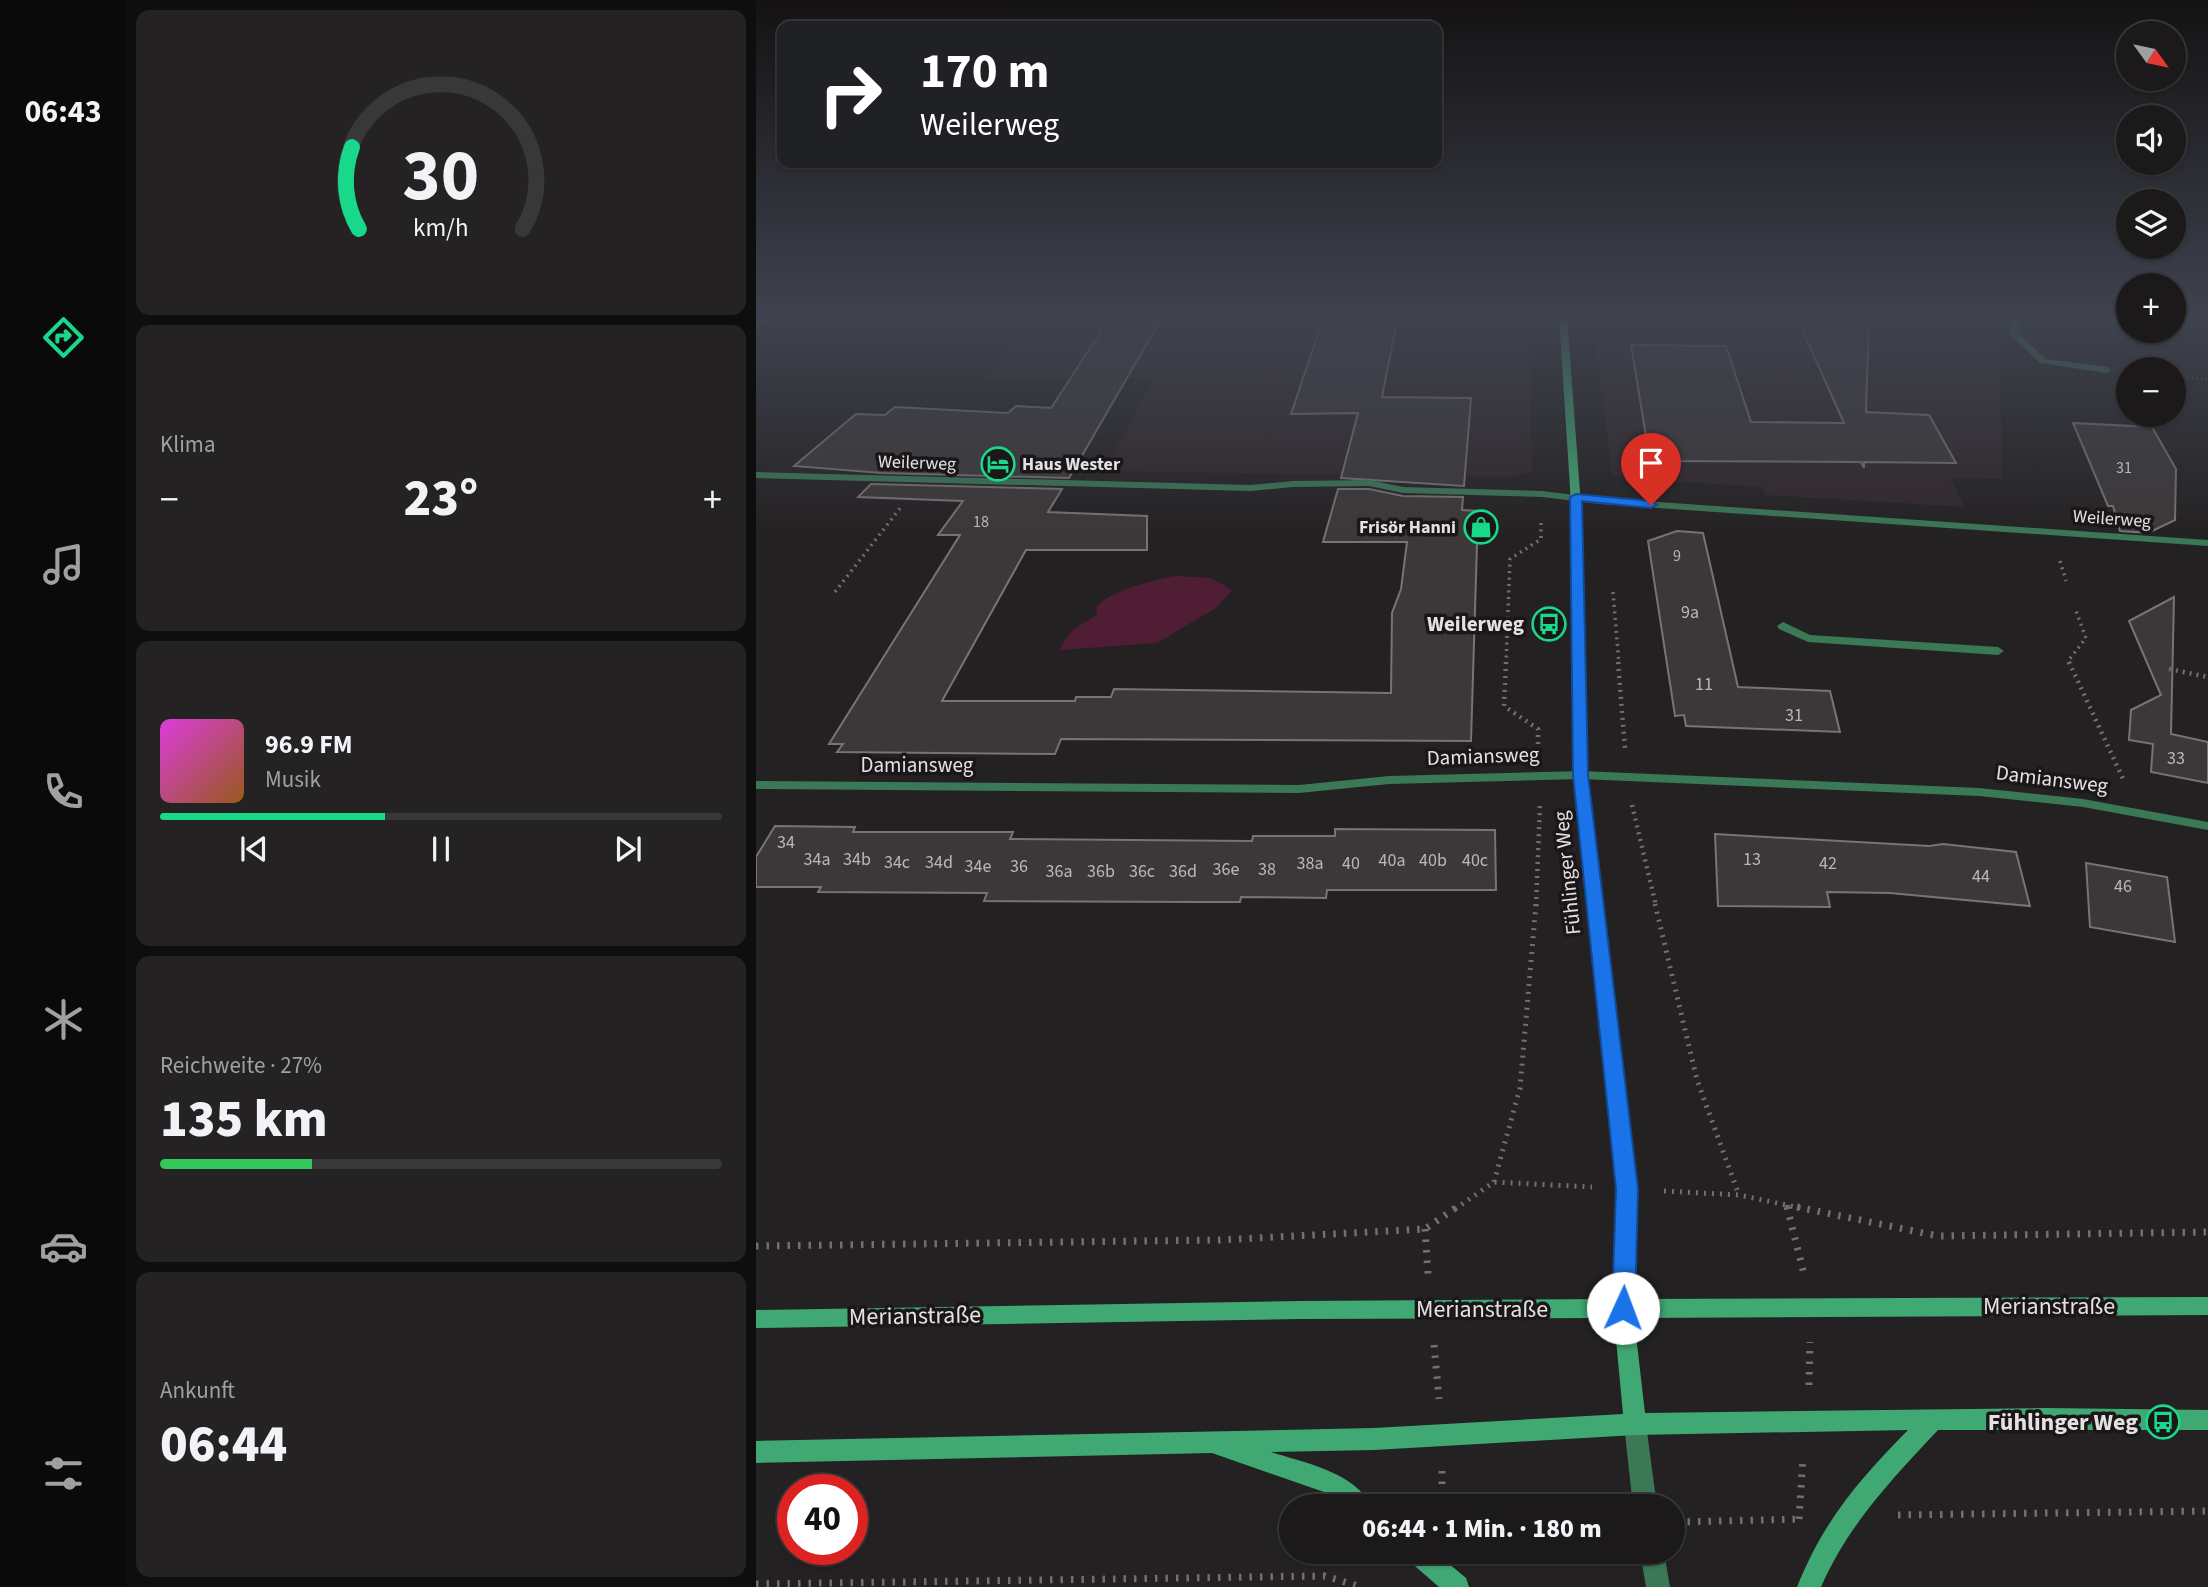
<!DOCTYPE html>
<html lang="de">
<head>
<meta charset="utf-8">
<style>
  :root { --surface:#1b191a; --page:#242223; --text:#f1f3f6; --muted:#a0a0a2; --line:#393839; --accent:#17d989 }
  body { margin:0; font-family:"Source Sans 3",sans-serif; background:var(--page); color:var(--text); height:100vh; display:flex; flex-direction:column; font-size:26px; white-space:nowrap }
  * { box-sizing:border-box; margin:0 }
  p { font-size:23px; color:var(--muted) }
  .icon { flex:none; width:38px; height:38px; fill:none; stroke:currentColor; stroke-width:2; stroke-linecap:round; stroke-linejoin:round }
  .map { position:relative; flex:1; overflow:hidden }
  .sheet { display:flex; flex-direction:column; gap:10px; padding:10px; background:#0f0e0e; width:630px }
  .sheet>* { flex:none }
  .hud { position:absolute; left:21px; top:21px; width:665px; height:147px; border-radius:14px; box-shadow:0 2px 5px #0004,0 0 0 2px var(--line); background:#202124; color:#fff; overflow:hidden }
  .needle { width:46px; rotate:123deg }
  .controls { position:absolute; left:1360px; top:21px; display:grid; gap:14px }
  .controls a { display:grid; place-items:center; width:70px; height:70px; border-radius:50%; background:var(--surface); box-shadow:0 2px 5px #0004,0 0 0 2px var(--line); font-size:35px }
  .speed { position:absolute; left:21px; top:1474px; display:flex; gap:14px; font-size:35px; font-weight:700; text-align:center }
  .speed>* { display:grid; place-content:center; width:91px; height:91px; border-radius:50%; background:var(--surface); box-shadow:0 2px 5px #0004,0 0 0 2px var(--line); line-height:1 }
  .speed .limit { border:10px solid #d22; background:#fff; color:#111 }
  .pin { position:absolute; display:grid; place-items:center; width:60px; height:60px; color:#fff; margin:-72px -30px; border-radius:50% 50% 50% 0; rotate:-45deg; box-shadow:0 0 7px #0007 }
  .pin .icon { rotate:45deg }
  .me { position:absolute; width:77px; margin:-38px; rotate:2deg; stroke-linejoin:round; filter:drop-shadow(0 0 5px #0008) }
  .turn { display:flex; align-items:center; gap:24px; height:147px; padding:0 28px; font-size:32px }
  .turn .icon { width:91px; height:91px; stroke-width:2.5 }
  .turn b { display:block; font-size:49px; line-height:60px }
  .big { font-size:52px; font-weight:800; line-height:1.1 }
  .sheet .widget { flex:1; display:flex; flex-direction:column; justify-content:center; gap:10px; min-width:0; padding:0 24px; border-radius:14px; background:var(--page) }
  .sheet .dial { align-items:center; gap:0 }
  .dial svg { height:182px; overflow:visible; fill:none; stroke:var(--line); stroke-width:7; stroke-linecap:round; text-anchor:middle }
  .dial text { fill:var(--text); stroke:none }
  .song { display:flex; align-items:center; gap:21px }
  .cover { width:84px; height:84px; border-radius:10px; background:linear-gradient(135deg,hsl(300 70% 55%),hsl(30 70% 35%)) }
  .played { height:7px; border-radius:4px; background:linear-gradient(90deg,var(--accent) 40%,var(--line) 40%) }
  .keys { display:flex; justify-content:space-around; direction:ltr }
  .heat { display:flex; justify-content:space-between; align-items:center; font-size:38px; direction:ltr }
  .charge { height:10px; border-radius:5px; background:linear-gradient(90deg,#34c759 27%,var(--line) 0) }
  .trip { position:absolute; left:523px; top:1494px; width:406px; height:70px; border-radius:35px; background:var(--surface); box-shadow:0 2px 5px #0004,0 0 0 2px var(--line); font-weight:800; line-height:70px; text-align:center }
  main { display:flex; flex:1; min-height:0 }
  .tab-bar { display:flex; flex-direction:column; width:126px; justify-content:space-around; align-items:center; background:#0b0a0a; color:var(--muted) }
  .tab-bar .icon { width:49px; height:49px }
  .tab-bar .current { color:var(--accent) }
  .tab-bar b { font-size:32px; color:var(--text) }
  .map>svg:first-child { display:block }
  .built { fill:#31272a }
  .green { fill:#4f1e34 }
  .building { fill:#3c3839; stroke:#787375; stroke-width:2 }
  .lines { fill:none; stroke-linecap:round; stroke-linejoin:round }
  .path-far4 { stroke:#726f70; stroke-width:2.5; stroke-dasharray:1 3.5; stroke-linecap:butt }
  .path-far3 { stroke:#726f70; stroke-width:3.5; stroke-dasharray:2 4.5; stroke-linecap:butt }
  .path-far2 { stroke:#726f70; stroke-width:4.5; stroke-dasharray:2 5; stroke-linecap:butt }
  .path-far1 { stroke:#726f70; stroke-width:5; stroke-dasharray:2 6; stroke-linecap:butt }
  .path { stroke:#726f70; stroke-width:7; stroke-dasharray:2.5 8; stroke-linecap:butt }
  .lane { fill:#3b7856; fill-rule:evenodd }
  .street { fill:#3b7856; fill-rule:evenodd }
  .secondary { fill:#40a973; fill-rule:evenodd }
  .route { fill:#1a73e8; stroke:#114b97; stroke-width:2 }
  .labels { text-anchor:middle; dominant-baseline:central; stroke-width:7; stroke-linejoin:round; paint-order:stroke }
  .far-number-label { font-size:16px; fill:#bab7b8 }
  .far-street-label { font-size:18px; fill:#e4e1e2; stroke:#1b1719 }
  .far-poi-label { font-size:18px; font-weight:bold; fill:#e4e1e2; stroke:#1b1719; text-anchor:start }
  .number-label { font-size:18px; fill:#bab7b8 }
  .poi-label { font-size:21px; font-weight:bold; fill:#e4e1e2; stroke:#1b1719; text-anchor:end }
  .street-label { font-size:21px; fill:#e4e1e2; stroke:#1b1719 }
  .near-street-label { font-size:24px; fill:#e4e1e2; stroke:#1b1719 }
  .near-poi-label { font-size:24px; font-weight:bold; fill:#e4e1e2; stroke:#1b1719; text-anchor:end }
</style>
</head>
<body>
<main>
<nav class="tab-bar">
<b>06:43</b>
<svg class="icon current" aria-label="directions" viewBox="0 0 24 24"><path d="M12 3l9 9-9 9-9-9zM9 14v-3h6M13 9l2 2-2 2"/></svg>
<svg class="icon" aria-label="music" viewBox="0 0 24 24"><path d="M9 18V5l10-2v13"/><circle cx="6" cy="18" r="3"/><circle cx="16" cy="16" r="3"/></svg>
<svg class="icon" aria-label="phone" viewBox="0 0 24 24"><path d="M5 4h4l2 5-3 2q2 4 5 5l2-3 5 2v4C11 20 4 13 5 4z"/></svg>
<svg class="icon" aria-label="climate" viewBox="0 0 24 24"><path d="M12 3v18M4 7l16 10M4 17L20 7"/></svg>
<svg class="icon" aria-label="car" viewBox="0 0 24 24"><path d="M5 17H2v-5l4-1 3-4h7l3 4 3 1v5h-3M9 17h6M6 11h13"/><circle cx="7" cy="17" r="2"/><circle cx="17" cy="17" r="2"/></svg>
<svg class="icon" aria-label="filters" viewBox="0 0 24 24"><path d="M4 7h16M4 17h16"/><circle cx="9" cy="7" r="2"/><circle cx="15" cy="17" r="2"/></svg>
</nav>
<section class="sheet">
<div class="widget dial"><svg viewBox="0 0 100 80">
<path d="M14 69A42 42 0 1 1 86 69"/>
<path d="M14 69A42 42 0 0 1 11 33" stroke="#17d989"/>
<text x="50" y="56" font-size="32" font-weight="700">30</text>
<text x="50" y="72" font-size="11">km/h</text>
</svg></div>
<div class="widget"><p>Klima</p>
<div class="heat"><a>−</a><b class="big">23°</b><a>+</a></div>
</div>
<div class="widget">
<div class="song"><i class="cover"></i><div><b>96.9 FM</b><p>Musik</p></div></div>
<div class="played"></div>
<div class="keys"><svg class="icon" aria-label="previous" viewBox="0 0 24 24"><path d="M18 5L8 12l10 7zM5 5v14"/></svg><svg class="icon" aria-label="pause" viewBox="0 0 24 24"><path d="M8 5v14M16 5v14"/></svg><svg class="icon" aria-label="next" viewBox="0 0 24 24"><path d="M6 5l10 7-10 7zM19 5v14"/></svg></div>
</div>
<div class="widget"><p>Reichweite · 27%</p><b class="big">135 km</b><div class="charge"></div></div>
<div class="widget"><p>Ankunft</p><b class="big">06:44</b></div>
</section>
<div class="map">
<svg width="1452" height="1587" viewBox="0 0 1452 1587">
  <rect width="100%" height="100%" fill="#242122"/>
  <path class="built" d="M328,316H773L776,471L757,477L349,471L397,379L229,378L264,335L236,333L245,326L314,329Z
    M933,316H1243L1246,479L1194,478L1209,507L1009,495L1006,487L866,478L856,474L836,317L930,322Z"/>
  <path class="green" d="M420,576L455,578L476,590L460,608L401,643L304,650C311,631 324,625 341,615L340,608C351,591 400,579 420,576Z"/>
  <path class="building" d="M355,316H407L313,478L126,473L38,466L100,414L129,415L139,407L252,413L260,406L295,408Z
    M568,316H642L626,397L715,398L708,486L585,478L602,413L535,414Z
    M1040,316H1113L1110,412L1173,415L1200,463L1108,462V468L1105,462L894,461L875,345L970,346L995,422L1088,423Z
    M1317,423L1396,427L1420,469L1419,520L1392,533L1364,531L1357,506H1352Z
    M115,484L306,489L292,512L391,516V550H270L186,701H319L320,697H355L358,689L635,693L636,613L645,589L651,542H567L582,489H613L647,496L707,497L706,510L722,511L715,741L305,739L299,754L81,752L87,744H73L204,535H182L207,501L102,497Z
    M921,531L947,533L982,687L1074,691L1084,732L930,726L928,715L919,716L892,541Z
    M1418,597L1415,734L1452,742V783L1395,772L1397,744L1373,740L1375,710L1405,695L1373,621Z
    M19,826L99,827L97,832H257L254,839L376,840L496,841L497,836H579V829L739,830L740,890H571L570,898L485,897L484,902H441L228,901L231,893L62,892L65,887H0V857Z
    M959,834L1173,846L1187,844L1260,852L1274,906L1134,893L1071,892L1074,907L962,906Z
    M1330,863L1411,877L1419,942L1334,927Z"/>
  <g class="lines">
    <path class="path-far4" d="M1297,316L1299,332
      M1420,316L1433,329L1447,335L1426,346
      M1381,369L1408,355
      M1418,377L1452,379"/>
    <path class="path-far3" d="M1304,561L1310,581
      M79,592L145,507
      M857,592L863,664
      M750,664L754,559L785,539V523
      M1313,664L1312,661L1330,638L1320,611"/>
    <path class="path-far2" d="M750,662L748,706L782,729V746
      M862,662L869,748
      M1313,662L1368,781
      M1413,669L1452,677
      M876,805L900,906
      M780,906L784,804"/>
    <path class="path-far1" d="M899,904L941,1080L983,1195
      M738,1182L764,1088L780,904
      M908,1191L983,1195L1049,1209
      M1031,1205L1032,1209
      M699,1209L738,1182L836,1187"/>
    <path class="path" d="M1031,1207L1048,1274
      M1041,1207L1182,1236L1452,1232
      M669,1229L672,1274
      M0,1246L463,1240L669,1229L701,1207
      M678,1345L683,1399
      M1053,1385L1054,1342
      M686,1471V1507
      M1142,1515L1452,1511
      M1043,1519L1047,1457
      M921,1522L1046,1519
      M0,1584L569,1576L605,1587"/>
    <path class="lane" d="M1254,316H1262L1263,334L1290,359L1351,367L1355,370L1351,373L1284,363L1255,335Z
      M1027,622L1054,635L1242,647L1248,651L1242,655L1052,642L1023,629L1021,626Z"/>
    <path class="street" d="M13,316H22L0,329V324Z
      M0,472L495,485L537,481L613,480L647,487L786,491L844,498L1452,540V546L844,504L786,497L647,493L613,486L537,487L495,491L0,478Z
      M825,771L1223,788L1327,799L1452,822V830L1327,807L1223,796L825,779L633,784L543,793L0,789V781L543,785L633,776Z
      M879,1413L887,1417L890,1424L901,1507H877L868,1424L871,1417Z
      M884,1552H908L914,1587H890Z"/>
    <path class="secondary" d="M803,316H811L826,519L832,775L881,1189L878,1299L1452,1297V1315L878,1318L889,1413L1288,1408L1452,1410V1430H1182C1136,1479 1092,1525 1065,1587H1041C1068,1520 1102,1481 1152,1430L879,1435L618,1450L515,1452C546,1462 602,1473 615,1507H586L568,1492L456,1453L0,1463V1441L618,1428L867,1414L858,1318L543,1319L0,1328V1310L543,1301L857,1299L861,1189L818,775L816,519Z
      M648,1552H679L710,1578L713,1587H683L652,1560Z"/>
  </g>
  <linearGradient id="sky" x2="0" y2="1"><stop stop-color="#141213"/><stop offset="0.59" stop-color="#3f434f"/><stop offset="1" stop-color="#3f434f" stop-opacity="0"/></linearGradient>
  <rect width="1452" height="538" fill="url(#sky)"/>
  <path class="route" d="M820,494L895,501L901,505L895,508L826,501L832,775L882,1189L879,1308L876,1315L867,1318L859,1315L856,1308L860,1189L817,775L814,497Z"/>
  <defs>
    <symbol id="hotel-ring" viewBox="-11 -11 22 22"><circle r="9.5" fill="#1b1719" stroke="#17d989" stroke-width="1.5"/><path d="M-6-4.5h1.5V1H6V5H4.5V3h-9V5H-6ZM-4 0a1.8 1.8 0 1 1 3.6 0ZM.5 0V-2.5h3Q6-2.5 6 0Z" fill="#17d989"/></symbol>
    <symbol id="shop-ring" viewBox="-11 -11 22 22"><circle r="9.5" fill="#1b1719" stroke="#17d989" stroke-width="1.5"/><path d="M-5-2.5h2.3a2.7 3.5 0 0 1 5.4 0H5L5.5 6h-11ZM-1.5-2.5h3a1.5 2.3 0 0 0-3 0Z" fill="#17d989"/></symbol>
    <symbol id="bus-ring" viewBox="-11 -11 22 22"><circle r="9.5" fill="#1b1719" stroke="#17d989" stroke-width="1.5"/><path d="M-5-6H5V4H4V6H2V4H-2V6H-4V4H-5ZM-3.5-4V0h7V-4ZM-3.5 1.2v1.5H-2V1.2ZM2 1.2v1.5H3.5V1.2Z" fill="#17d989"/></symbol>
  </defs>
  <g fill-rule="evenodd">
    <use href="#hotel-ring" x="223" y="445" width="38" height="38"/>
    <use href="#shop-ring" x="706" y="508" width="38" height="38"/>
    <use href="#bus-ring" x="774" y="605" width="38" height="38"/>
    <use href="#bus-ring" x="1388" y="1403" width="38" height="38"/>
  </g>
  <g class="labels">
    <g class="far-number-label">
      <text x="1368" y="468">31</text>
      <text x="225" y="522">18</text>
      <text x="921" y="556">9</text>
    </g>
    <g class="far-street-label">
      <text transform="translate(161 463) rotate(2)">Weilerweg</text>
      <text transform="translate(1356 519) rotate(4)">Weilerweg</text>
    </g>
    <g class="far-poi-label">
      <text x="266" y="464">Haus Wester</text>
      <text x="700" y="527" text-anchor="end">Frisör Hanni</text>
    </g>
    <g class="number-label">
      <text x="934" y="612">9a</text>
      <text x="948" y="684">11</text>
      <text x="1038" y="715">31</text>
      <text x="1420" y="758">33</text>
      <text x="30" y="842">34</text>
      <text x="61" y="859">34a</text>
      <text x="101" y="859">34b</text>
      <text x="996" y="859">13</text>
      <text x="636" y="860">40a</text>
      <text x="677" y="860">40b</text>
      <text x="719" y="860">40c</text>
      <text x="141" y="862">34c</text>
      <text x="183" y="862">34d</text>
      <text x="554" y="863">38a</text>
      <text x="595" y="863">40</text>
      <text x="1072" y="863">42</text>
      <text x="222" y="866">34e</text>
      <text x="263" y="866">36</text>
      <text x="470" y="869">36e</text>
      <text x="511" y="869">38</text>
      <text x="303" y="871">36a</text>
      <text x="345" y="871">36b</text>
      <text x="386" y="871">36c</text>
      <text x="427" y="871">36d</text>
      <text x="1225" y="876">44</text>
      <text x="1367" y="886">46</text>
    </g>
    <g class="poi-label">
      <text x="768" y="624">Weilerweg</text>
    </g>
    <g class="street-label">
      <text transform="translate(727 756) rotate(-2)">Damiansweg</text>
      <text x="161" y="765">Damiansweg</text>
      <text transform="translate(1296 779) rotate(7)">Damiansweg</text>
      <text transform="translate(811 873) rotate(-96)">Fühlinger Weg</text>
    </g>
    <g class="near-street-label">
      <text x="1293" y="1306">Merianstraße</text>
      <text x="726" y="1309">Merianstraße</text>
      <text transform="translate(159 1316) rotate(-1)">Merianstraße</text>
    </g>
    <g class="near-poi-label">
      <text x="1382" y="1422">Fühlinger Weg</text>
    </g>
  </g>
</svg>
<div class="controls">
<a><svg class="needle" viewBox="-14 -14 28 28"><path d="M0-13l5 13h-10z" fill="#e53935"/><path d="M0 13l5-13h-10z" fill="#a0a0a2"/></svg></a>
<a><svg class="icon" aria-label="sound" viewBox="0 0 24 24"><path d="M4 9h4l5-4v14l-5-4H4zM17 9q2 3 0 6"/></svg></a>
<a><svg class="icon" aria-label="layers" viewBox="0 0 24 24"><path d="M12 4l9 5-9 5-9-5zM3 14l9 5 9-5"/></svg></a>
<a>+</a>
<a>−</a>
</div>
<div class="speed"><div class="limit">40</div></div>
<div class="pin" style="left:895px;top:505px;background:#d93025"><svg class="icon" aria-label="arrive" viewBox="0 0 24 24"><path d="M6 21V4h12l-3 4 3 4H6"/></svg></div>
<svg class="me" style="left:867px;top:1308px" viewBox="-20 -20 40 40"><circle r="19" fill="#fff"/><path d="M0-13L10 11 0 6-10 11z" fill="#1a73e8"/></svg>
<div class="trip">06:44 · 1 Min. · 180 m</div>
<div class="hud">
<div class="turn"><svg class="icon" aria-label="right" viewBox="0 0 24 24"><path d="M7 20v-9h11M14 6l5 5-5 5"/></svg><div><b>170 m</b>Weilerweg</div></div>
</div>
</div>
</main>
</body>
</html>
